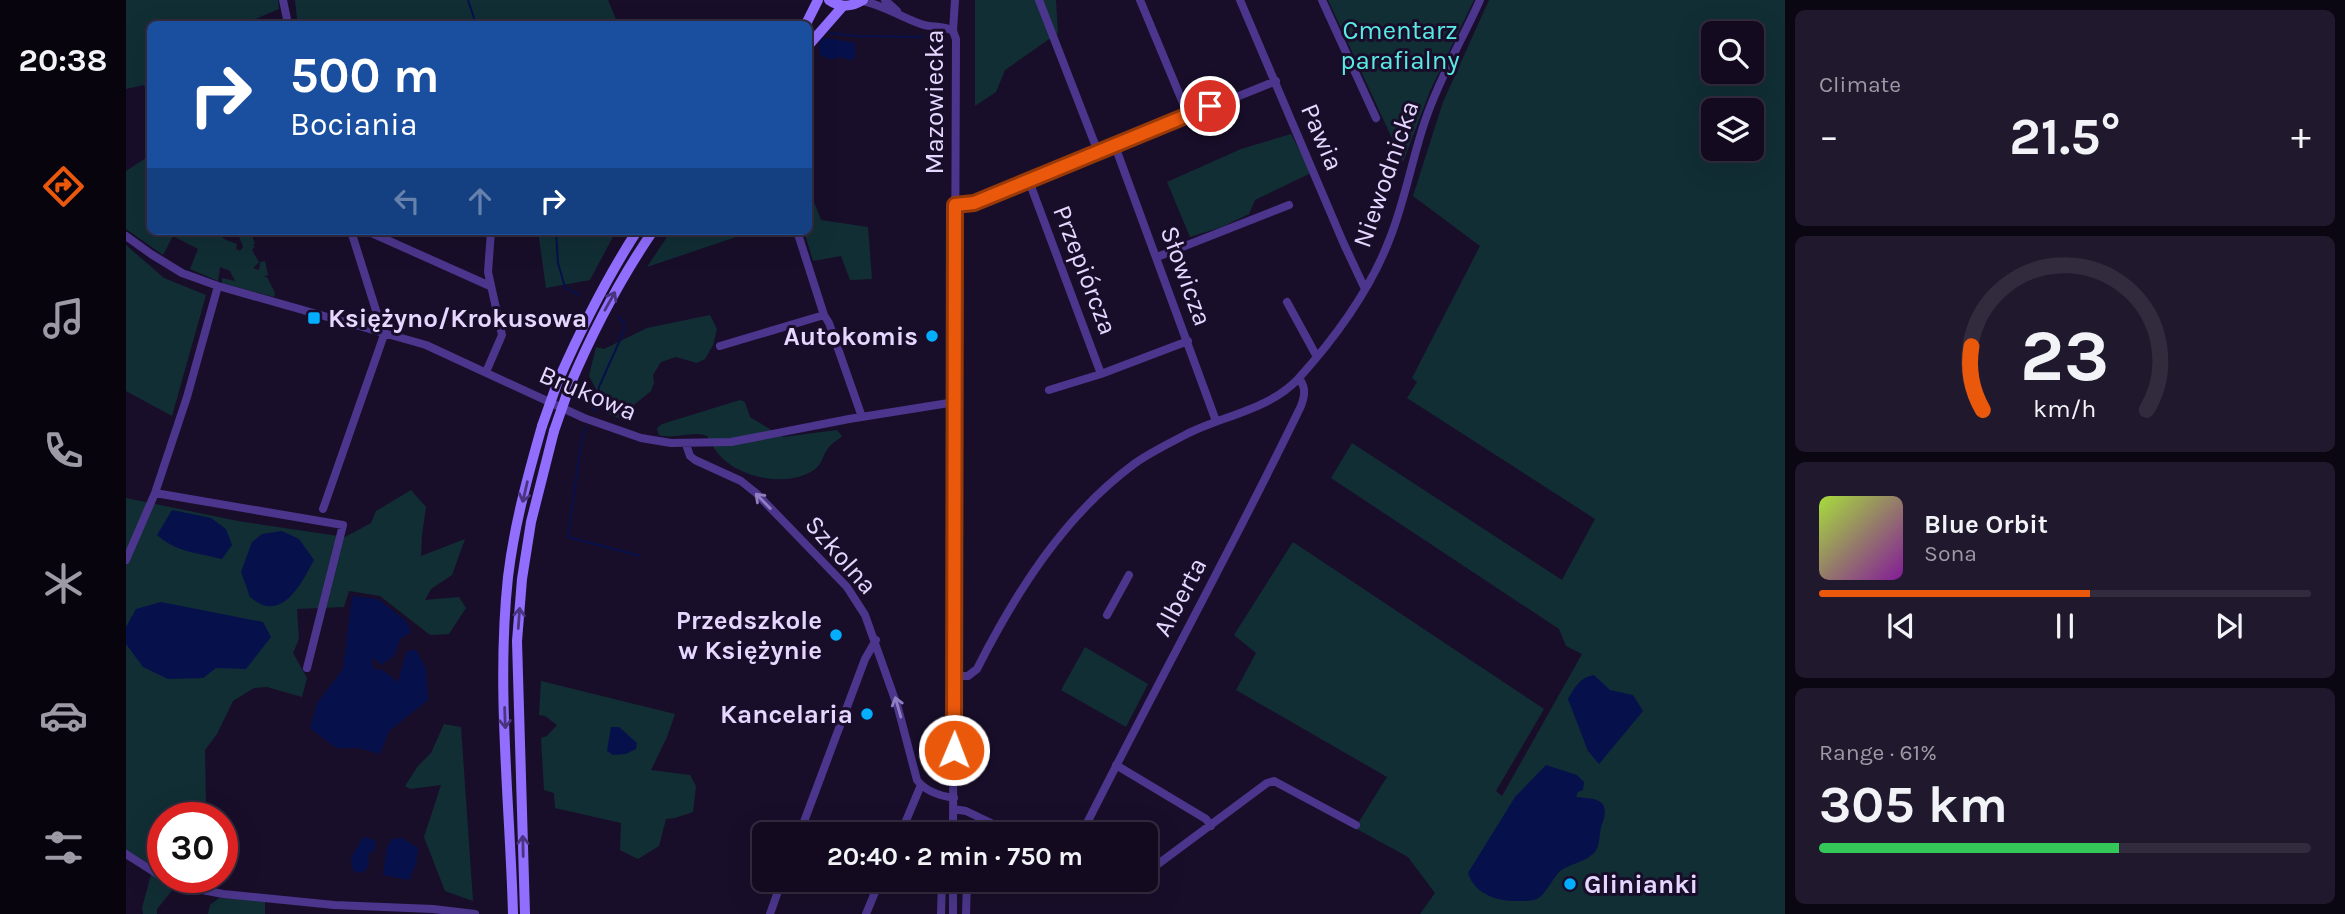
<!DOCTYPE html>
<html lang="en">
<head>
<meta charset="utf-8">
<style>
  :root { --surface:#130a20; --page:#20182d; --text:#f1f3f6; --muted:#9d9aa5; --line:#322b3e; --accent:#ea580c }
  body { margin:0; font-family:Karla,sans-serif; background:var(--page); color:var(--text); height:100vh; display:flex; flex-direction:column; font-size:26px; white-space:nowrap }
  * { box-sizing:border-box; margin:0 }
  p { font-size:23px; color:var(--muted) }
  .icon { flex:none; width:38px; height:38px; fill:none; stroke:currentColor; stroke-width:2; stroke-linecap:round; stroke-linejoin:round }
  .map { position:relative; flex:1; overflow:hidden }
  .sheet { display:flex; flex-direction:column; gap:10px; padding:10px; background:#0a0612; width:560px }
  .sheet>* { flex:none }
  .guide { position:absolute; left:21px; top:21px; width:665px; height:214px; border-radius:10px; box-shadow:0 7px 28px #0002,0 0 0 2px var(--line); background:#1a4fa0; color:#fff; overflow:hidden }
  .controls { position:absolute; left:1575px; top:21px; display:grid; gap:14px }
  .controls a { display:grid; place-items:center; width:63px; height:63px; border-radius:10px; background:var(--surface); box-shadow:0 7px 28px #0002,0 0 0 2px var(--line); font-size:35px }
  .speed { position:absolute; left:21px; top:802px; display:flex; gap:14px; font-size:35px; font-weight:700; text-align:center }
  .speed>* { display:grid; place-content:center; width:91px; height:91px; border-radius:50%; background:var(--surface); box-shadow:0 7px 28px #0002,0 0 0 2px var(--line); line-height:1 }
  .speed .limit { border:10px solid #d22; background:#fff; color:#111 }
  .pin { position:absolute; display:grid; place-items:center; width:60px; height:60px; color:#fff; margin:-30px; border:4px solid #fff; border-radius:50%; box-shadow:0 2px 7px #0007 }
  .me { position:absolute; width:77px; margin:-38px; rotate:1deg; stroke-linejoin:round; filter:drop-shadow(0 0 5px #0008) }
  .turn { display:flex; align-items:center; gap:24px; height:147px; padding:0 28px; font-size:32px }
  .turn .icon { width:91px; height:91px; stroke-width:2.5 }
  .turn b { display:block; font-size:49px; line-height:60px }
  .lanes { display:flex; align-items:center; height:66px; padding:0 28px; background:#0003; justify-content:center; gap:35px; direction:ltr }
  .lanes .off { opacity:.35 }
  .big { font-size:52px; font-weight:700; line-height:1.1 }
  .sheet .card { flex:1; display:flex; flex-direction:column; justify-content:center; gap:10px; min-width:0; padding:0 24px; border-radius:10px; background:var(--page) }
  .sheet .dial { align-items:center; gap:0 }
  .dial svg { height:182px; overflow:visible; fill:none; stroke:var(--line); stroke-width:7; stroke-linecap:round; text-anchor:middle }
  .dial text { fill:var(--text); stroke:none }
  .song { display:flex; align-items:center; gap:21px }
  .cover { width:84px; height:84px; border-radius:10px; background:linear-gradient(135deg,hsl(80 70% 55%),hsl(290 70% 35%)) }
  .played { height:7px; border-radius:4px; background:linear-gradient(90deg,var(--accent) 55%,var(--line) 55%) }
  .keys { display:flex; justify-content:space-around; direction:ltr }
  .heat { display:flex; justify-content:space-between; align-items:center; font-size:38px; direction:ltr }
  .charge { height:10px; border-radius:5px; background:linear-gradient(90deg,#34c759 61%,var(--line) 0) }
  .trip { position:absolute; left:626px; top:822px; width:406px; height:70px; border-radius:10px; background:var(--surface); box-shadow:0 7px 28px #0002,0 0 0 2px var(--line); font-weight:700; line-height:70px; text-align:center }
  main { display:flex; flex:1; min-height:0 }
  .dock { display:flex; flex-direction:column; width:126px; justify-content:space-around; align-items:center; background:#08040d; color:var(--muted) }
  .dock .icon { width:49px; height:49px }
  .dock .on { color:var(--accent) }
  .dock b { font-size:32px; color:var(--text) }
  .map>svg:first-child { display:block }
  .green { fill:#112e35; fill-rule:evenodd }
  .water { fill:#06104b }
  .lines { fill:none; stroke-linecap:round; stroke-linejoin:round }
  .stream { stroke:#06104b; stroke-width:2 }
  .street { stroke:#4c368d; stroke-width:8 }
  .secondary { stroke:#926eff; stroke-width:10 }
  .secondary-bridge { stroke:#926eff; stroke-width:10 }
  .oneway { stroke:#49347f }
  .oneway2 { stroke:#917ec0 }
  .route-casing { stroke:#983908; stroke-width:18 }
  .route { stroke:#ea580c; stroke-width:12 }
  .poi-dot { fill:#03aeff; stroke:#190e2a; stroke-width:2.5 }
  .labels { text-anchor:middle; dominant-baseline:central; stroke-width:6; stroke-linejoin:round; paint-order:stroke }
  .park-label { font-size:26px; fill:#59eae5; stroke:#190e2a }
  .street-label { font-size:26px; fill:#e5d7ff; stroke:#190e2a }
  .poi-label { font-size:26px; font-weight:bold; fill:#e5d7ff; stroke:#190e2a; text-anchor:end }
</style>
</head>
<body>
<main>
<nav class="dock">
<b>20:38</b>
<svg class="icon on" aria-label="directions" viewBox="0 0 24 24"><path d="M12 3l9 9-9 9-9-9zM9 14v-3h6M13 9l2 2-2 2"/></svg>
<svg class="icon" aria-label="music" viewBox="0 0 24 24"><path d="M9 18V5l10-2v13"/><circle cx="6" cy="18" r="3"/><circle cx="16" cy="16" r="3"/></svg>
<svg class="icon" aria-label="phone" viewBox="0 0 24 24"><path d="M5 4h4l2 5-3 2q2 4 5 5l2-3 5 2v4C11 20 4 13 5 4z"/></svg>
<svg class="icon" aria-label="climate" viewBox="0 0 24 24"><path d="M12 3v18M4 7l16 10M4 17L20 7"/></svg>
<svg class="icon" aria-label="car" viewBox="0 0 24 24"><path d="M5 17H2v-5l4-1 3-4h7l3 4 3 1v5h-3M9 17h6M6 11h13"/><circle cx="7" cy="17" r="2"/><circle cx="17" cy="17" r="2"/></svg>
<svg class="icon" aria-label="filters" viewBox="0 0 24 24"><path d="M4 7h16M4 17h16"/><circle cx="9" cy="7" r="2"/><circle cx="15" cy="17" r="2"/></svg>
</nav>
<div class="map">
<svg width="1659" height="914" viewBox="0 0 1659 914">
  <rect width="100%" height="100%" fill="#190e2a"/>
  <path class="green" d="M0,0H152L153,9L117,24H24V104L18,85L0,89Z
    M169,0H482L492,24H177L171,19Z
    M849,0H930L932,33L879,70L870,92L849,106Z
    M1202,0H1348L1304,91L1277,162Z
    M1363,0H1659V914H1294L1309,893L1282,857L1229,828L1261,777L1110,690L1130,653L1108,635L1167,542L1418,709L1370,791L1376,796L1456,654L1440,646L1433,629L1205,478L1226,443L1436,580L1469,519L1281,398L1291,382L1286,378L1354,246L1287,196L1317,102ZM1587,33H1626V72H1587ZM1587,110H1626V149H1587Z
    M1165,134L1182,166L1183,174L1129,200L1123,214L1096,227L1064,237L1041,182L1115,149Z
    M24,152V231H90L98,239L111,244L110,249L114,251L117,247L112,234L116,231L126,235L129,244L126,245L129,246L126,250L133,262L127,268L133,270L134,262L139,261L142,275L137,277H141L149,293L148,297L96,283V278L109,281L104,271L94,267L92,281L64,269L72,249L47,236L37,255L0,229V171L23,156Z
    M683,189L695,220L742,227L746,279L724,280L715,256L687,261L678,231H682Z
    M412,231H490L464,280L420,288Z
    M545,231H628L521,267Z
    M0,245L38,278L80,295L46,416L0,391Z
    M584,315L591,329L587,345L579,359L571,363L550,357L535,362L527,375L528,383L525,391L492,418L484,415L463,376L470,347L478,349L521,328Z
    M614,400L619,402L624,417L657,437L711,430L716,436C712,440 706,443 703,447C697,454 696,465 688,470C662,487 618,479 596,458C590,452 585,443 581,436C565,430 549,440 533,435L531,428L536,424Z
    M285,490L300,507L296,535L295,556L339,539L326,575L305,589L299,600L333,597L340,608L323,634L304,635L254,596L223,591L218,607L171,609L173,639L167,653L181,678L176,697L141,687L128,688L107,701L91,734L79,750L80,807L78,817H37V877H57L31,909V914H17L16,908L27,867L0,851V498L112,521L219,537L245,523L250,511Z
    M959,647L1022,684L1000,727L935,690Z
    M415,681L549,714L541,737L525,770L564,775L570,786L567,812L549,818L540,819L533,846L512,859L494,850L495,823L429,808L428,793L418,790L415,738L421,736L431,725L419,716L413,715Z
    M318,724L335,727L347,901L319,891L298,837L315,785L284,789L279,786L292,766L305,753Z
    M93,898L139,901V914H82L84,905Z"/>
  <path class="water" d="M701,38L729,43V59L725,60L711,57L706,60L694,55L693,46L695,39Z
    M46,510L85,518L100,529L106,545L96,559C72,553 50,552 31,535Z
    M156,531L173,539L188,560C179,576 164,610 140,606C135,605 128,600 124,597L115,572L126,542L136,534Z
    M226,596L252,599L280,621L285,632L274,639L268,656L255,665L249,659L245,661L249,670L255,669L272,682L280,653L284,650H290L300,668L302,700L263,731L254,754L232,748H210L184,728L191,703L217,669Z
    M35,602L137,622L145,637L120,669L90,668L77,678L42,679L17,667L0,644V627L10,609Z
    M1468,675L1484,690L1507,695L1517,711L1473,764L1462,751L1442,699C1448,688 1454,677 1468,675Z
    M485,727H493L511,743L510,749L500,754L487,755L481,751Z
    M1420,765L1451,775L1458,782L1457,790L1452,792L1450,797C1463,799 1483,796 1478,818C1478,821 1475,825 1475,828C1473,837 1474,846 1468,853C1459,862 1444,864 1434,871C1426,879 1422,890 1414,897C1409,901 1401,901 1394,901C1373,902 1349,895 1342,873L1389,797Z
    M237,837L249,840V849L242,855L243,864L238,873L227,871L225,858Z
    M276,838L292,848L290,864L283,880L257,875L261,847L266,839Z"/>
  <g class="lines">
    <path class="stream" d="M342,0L350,24
      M704,33L730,36L796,37
      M430,231L432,263L439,287L453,295
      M467,411L471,404L473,387L498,331V322L492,317
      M460,427L455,444L442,537L514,556"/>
    <path class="street" d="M157,0L162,24
      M759,0L771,11
      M913,0L972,152
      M1014,0L1062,115
      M1114,0L1217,242L1239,289
      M1196,0L1250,118
      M737,1C757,5 775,17 795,24C806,28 817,25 827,31
      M989,146L1090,421
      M903,181L975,374
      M829,205L848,203L1150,81
      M225,231L254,323V331
      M241,231L364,286
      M671,231L698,315L703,323L736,417
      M0,236L25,254L56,273L92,286L300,345L458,418L515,438L545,443L605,442L723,419L829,402
      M1031,257L1163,205
      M1161,302L1191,357
      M594,346L698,315
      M360,372L376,335L362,272L365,231
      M923,390L975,374L1062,341
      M560,444L564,456L569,460L615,481L630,493L721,587L739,615L772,708L791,780C799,791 815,796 828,798
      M29,493L217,525L181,668
      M197,509L259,332
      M0,560L29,493L61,397L92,286
      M981,615L1003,575
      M829,676H842L851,669C890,592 938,516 1008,464C1023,453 1042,444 1059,435C1095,416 1143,410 1172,379C1210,337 1244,291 1264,238C1279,200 1286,159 1299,121C1313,79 1336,40 1354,0
      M990,765L1080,819L1085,826
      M827,809L840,811L890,835
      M673,835L739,659L750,640
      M774,835L795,785
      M827,835L830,39L827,31L829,0
      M955,835C1027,691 1105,551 1175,406C1179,395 1180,388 1173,378
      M0,854L39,879L66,888L97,894L208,905L307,909L349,914
      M1020,873L1141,783L1148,781L1230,825
      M984,880L997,882L1008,880
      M644,914L656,880
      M740,914L754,880
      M815,914L816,880
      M827,914V880
      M840,914L841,880"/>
    <path class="secondary" d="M703,0C715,8 725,7 737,0
      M680,24L692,0
      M682,46L717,6
      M432,381C455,329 480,279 511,231
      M444,385C467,331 494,279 527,231
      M387,914C384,803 370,688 382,577C388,526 402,475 416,426
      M399,914L391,641L396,579L405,522L428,431"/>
    <path class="secondary-bridge" d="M416,426L432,381
      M428,431L444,385"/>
  </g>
  <defs><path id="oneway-shaft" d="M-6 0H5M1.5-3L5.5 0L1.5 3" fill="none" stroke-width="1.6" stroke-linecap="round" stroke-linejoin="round" transform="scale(1.75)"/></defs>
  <g class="oneway">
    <use href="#oneway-shaft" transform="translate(484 301) rotate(-61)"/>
    <use href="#oneway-shaft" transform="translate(399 492) rotate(103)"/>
    <use href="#oneway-shaft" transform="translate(393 618) rotate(-86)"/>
    <use href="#oneway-shaft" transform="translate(379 718) rotate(88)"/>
    <use href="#oneway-shaft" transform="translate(397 846) rotate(-91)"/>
  </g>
  <g class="oneway2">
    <use href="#oneway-shaft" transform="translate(637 501) rotate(-135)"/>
    <use href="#oneway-shaft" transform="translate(772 707) rotate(-106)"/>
  </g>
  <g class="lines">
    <defs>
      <path id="route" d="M828,750L829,205L848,203L1084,106"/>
    </defs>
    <use href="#route" class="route-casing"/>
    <use href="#route" class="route"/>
  </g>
  <g class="poi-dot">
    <rect x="181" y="311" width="14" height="14" rx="3.5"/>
    <circle cx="806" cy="336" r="7"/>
    <circle cx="710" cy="635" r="7"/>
    <circle cx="741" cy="714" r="7"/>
    <circle cx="1444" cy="884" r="7"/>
  </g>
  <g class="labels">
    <g class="park-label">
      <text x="1274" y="30">Cmentarz<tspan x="1274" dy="30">parafialny</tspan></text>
    </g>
    <g class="street-label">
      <text transform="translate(808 102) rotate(-90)">Mazowiecka</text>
      <text transform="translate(1196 137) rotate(67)">Pawia</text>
      <text transform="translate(1260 174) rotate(-71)">Niewodnicka</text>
      <text transform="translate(959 270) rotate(69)">Przepiórcza</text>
      <text transform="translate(1060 276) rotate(70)">Słowicza</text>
      <text transform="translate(462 393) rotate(23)">Brukowa</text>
      <text transform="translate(715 555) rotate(49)">Szkolna</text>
      <text transform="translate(1054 597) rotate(-62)">Alberta</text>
    </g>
    <g class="poi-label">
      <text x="202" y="318" text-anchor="start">Księżyno/Krokusowa</text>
      <text x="792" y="336">Autokomis</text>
      <text x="696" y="620">Przedszkole<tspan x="696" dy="30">w Księżynie</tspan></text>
      <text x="727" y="714">Kancelaria</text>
      <text x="1458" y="884" text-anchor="start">Glinianki</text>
    </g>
  </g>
</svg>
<div class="controls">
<a><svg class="icon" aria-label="search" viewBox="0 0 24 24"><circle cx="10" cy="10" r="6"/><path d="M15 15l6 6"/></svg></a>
<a><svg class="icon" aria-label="layers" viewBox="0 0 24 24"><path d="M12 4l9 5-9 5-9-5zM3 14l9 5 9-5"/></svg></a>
</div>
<div class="speed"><div class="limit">30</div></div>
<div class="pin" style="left:1084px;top:106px;background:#d93025"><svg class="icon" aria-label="arrive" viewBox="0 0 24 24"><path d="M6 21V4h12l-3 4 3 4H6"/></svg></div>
<svg class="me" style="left:828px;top:750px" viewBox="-20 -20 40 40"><circle r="17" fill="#ea580c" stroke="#fff" stroke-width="3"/><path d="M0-11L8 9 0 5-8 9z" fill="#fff"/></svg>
<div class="trip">20:40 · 2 min · 750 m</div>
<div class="guide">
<div class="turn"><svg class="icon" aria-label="right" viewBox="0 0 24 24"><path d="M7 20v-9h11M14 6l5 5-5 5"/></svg><div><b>500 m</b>Bociania</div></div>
<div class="lanes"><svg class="icon off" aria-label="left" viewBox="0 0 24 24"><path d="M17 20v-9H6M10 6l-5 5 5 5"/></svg><svg class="icon off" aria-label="ahead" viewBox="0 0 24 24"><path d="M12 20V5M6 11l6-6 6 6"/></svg><svg class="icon" aria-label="right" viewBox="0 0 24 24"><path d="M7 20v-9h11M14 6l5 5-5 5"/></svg></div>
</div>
</div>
<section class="sheet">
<div class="card"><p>Climate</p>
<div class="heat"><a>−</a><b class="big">21.5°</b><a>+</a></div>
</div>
<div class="card dial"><svg viewBox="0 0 100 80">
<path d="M14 69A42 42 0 1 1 86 69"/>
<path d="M14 69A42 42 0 0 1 9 41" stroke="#ea580c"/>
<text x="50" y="56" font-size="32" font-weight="700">23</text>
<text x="50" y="72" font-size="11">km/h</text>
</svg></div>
<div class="card">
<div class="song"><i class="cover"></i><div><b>Blue Orbit</b><p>Sona</p></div></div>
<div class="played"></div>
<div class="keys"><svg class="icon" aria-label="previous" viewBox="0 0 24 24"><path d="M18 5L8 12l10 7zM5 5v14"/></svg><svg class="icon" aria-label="pause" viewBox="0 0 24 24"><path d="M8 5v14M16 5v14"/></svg><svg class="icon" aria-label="next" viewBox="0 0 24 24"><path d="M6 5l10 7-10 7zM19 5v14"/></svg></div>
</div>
<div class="card"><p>Range · 61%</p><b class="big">305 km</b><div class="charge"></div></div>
</section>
</main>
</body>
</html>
